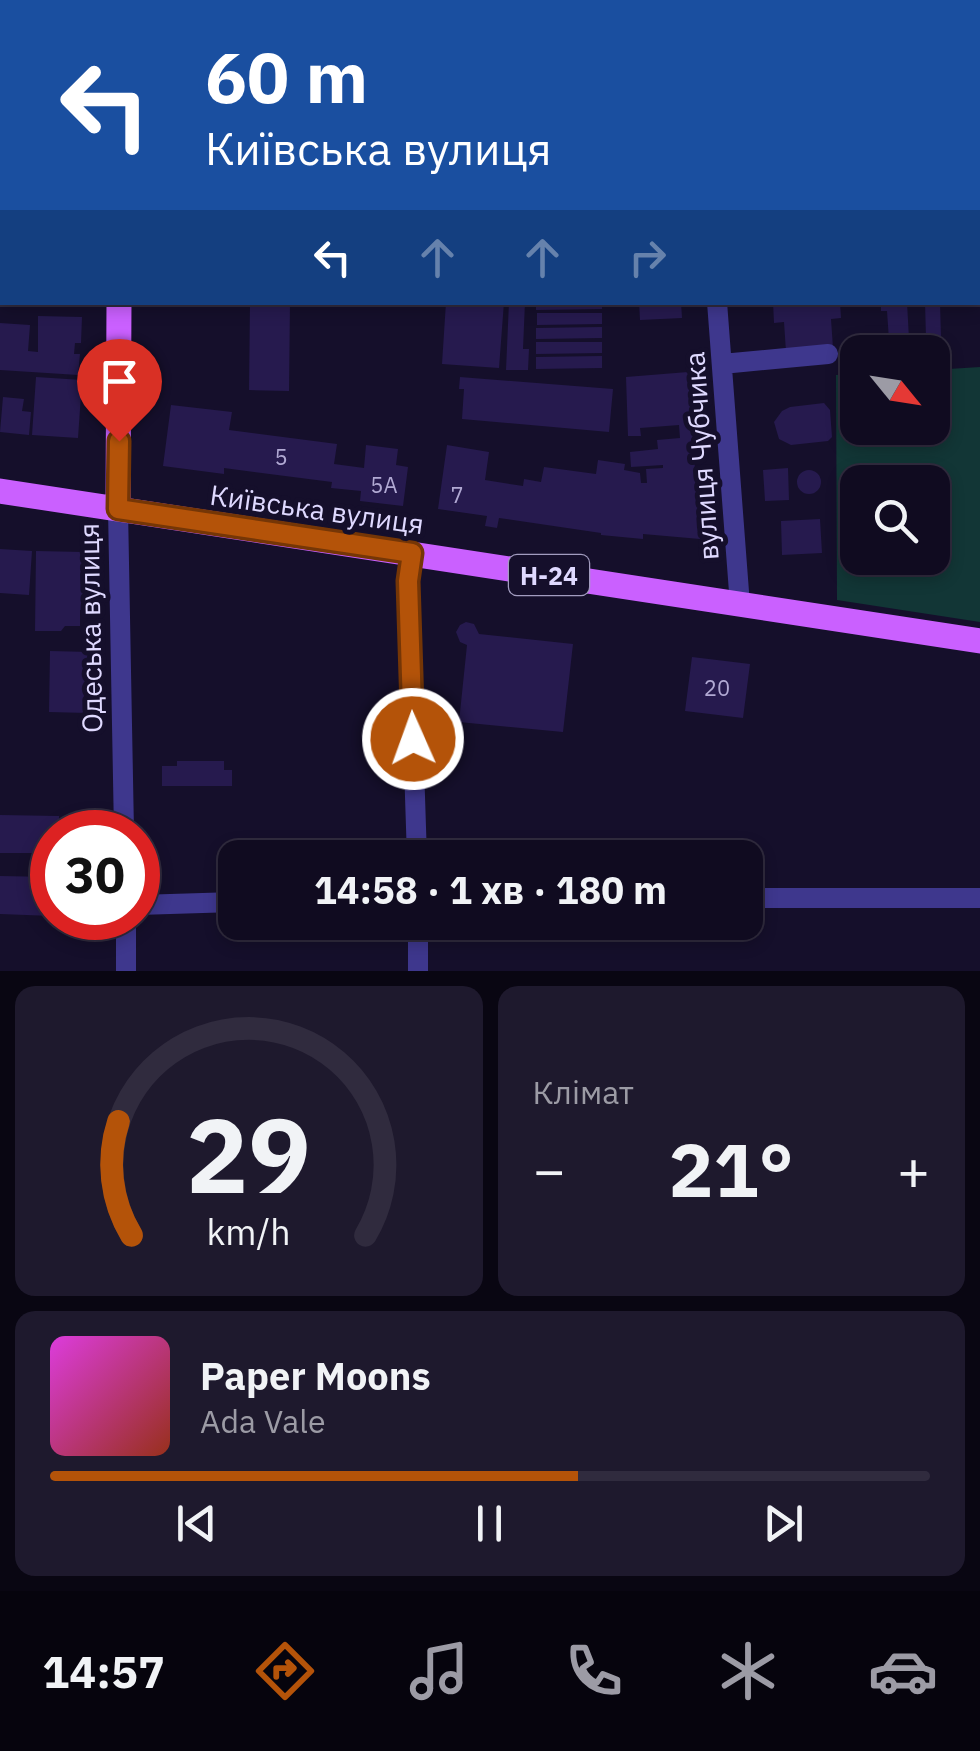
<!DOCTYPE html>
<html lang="uk">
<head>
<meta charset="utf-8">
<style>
  :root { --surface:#100b20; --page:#1e192d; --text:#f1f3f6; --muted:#9c9ba5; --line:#302b3e; --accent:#b45309 }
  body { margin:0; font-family:"IBM Plex Sans",sans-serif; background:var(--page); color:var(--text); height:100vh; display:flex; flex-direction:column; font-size:38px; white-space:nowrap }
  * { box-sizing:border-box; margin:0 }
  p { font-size:32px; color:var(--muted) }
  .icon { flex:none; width:55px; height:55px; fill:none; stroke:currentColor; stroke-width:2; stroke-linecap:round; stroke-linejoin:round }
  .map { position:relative; height:971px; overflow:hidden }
  .sheet { display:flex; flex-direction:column; gap:15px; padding:15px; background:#090612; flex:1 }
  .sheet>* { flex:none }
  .hud { position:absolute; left:0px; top:0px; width:980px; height:305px; box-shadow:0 5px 15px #0003,0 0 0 2px var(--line); background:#1a4fa0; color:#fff; overflow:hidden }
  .needle { width:65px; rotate:120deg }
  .buttons { position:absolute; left:840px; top:335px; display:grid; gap:20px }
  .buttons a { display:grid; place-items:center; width:110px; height:110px; border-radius:20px; background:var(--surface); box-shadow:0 5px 15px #0003,0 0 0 2px var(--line); font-size:50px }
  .speed { position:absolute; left:30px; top:810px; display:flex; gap:20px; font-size:50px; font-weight:700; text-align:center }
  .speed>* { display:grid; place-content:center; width:130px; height:130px; border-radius:50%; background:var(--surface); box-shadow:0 5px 15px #0003,0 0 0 2px var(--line); line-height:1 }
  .speed .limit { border:15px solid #d22; background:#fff; color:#111 }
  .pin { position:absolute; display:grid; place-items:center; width:85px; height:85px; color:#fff; margin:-102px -42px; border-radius:50% 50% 50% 0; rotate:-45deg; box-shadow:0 0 10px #0007 }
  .pin .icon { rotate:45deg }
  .me { position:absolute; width:110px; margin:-55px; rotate:358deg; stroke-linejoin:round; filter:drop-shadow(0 0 8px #0008) }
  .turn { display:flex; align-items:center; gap:35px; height:210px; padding:0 40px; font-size:45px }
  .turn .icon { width:130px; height:130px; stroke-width:2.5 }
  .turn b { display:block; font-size:70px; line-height:85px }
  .lanes { display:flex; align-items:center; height:95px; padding:0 40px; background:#0003; justify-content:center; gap:50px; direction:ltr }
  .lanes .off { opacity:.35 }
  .big { font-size:75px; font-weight:700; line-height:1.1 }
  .sheet .widget { flex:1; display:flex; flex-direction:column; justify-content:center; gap:15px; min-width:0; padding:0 35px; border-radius:20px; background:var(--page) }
  .sheet .dial { align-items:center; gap:0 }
  .dial svg { height:260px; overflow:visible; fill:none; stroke:var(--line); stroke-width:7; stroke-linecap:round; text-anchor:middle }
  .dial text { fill:var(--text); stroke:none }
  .song { display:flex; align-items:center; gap:30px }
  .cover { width:120px; height:120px; border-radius:15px; background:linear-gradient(135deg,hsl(300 70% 55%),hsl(10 70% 35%)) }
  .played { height:10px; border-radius:5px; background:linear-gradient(90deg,var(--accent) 60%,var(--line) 60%) }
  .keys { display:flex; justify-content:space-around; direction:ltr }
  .heat { display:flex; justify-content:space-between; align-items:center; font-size:55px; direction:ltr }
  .sheet .tiles { flex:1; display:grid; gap:15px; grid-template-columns:1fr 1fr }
  .widget:last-child { grid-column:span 2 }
  .trip { position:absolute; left:218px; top:840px; width:545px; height:100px; border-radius:20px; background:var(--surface); box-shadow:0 5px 15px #0003,0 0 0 2px var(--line); font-weight:700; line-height:100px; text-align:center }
  .dock { display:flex; height:160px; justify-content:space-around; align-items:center; background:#06040d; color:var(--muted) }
  .dock .icon { width:70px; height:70px }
  .dock .selected { color:var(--accent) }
  .dock b { font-size:45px; color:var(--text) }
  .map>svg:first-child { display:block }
  .green { fill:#123636; fill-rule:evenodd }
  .building { fill:#261a4e }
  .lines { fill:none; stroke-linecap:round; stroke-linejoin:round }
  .minor { stroke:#3e378d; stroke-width:20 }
  .major { stroke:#ca60ff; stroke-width:25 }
  .route-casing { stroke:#753606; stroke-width:25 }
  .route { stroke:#b45309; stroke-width:18 }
  .labels { text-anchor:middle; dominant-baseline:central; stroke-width:10; stroke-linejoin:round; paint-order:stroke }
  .number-label { font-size:22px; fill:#b1a9d3 }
  .shield { fill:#150f2b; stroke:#a29cbf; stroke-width:2.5 }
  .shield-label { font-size:25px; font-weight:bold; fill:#dfd9ff }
  .street-label { font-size:28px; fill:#dfd9ff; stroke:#150f2b }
</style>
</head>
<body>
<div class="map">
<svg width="980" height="971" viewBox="0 0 980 971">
  <rect width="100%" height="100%" fill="#150f2b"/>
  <path class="green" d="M980,367V622L837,600L836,375L857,374L858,428H932L933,370ZM858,482H932V558H858Z"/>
  <path class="building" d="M250,302H290L289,391L249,390Z
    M446,302H504L499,368L442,364Z
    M509,302H525L523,349H529L528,370H506Z
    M536,302H602V309L536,310Z
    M639,302H681L682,318L640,320Z
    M773,302H840L841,318L831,319L833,348L786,352L784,322L774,323Z
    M881,302H907L909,339L889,340L887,311H881Z
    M925,302H940L941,338H926Z
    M537,313H602V324L537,325Z
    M38,316L82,317L81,343H75L74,354H80L78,375L0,370V323L30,325L28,351L38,352Z
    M602,327V338L536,339V328Z
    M536,342H602V353L536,354Z
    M882,347V352H858V368L842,370L840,350Z
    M602,356V368L536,369V357Z
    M688,372L700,539L643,534V539L601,535V533L499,518L497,528L485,526L487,516L438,509L447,445L489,452L485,480L523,486L524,479L541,482L544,467L596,474L598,460L625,464L624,470L640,473L641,483H647L646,469L663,468V465L631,467L630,452L658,449L657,440L680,438L679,425L640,428L641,436H628L626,377Z
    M36,377L82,380L78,438L32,435Z
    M460,377L613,389L609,432L462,419L464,389H459Z
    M3,397L24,399L22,411L31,412L29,435L0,432Z
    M824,403L830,410L832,437L828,441L791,445L779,439L774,422L782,411L790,407Z
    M171,405L232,412L229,430L337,444L334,464L364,468L366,445L398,449L396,465L408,467L403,506L360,501L361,491L331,488L332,482L224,468V474L163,466Z
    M788,468L789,500L765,501L763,470Z
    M797 482a12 12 0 1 1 24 0a12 12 0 1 1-24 0Z
    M820,519L822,553L782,555L781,521Z
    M0,549L32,551L29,595L0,593Z
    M36,551L83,552L82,587L97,595V609L80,610V626H65L61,631H35Z
    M466,622L474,624L479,634L573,644L563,732L459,722L467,645L460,642L456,632L460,625Z
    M50,651L90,652L88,713L49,712Z
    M692,657L750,664L743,718L685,711Z
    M177,761H224V770H232V786H162V766H177Z
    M0,815L59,816V832H52V853H0Z
    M0,876L52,877V916L0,914Z"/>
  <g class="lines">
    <path class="minor" d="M693,0L694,2
      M978,7H980
      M978,143L980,142
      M717,302L740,605
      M722,364L828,354
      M118,509L124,832
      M412,553L408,581L417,858
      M745,898H980
      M138,905L235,902
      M126,918V971
      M418,922V971"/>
    <path class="major" d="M120,2V0
      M0,491L980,641
      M118,509L119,302"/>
  </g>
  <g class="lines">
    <defs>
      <path id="route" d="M119,441L118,509L412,553L408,581L413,739"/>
    </defs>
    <use href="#route" class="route-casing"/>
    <use href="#route" class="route"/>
  </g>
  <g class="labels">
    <g class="number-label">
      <text x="281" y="456">5</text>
      <text x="384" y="484">5А</text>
      <text x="457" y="494">7</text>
      <text x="717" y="687">20</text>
    </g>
    <rect class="shield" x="509" y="555" width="80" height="40" rx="8"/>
    <g class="shield-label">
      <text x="549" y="575">Н-24</text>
    </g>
    <g class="street-label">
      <text transform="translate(701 456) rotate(-94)">вулиця Чубчика</text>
      <text transform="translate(317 509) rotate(8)">Київська вулиця</text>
      <text transform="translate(90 628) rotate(-91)">Одеська вулиця</text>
    </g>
  </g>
</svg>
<div class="buttons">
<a><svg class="needle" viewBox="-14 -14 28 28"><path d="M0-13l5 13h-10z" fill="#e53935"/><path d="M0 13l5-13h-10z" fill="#9c9ba5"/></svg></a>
<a><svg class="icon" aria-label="search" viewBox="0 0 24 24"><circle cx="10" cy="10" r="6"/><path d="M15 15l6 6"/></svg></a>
</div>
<div class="speed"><div class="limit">30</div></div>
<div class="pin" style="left:119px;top:441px;background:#d93025"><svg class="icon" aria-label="arrive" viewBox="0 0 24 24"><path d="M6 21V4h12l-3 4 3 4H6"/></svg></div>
<svg class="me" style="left:413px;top:739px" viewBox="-20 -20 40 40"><circle r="17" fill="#b45309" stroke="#fff" stroke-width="3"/><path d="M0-11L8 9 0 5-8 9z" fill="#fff"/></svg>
<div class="trip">14:58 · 1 хв · 180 m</div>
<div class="hud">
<div class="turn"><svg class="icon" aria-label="left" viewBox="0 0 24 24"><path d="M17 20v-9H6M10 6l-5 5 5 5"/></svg><div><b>60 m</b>Київська вулиця</div></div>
<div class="lanes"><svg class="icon" aria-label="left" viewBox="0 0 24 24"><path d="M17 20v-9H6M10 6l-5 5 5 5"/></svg><svg class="icon off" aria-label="ahead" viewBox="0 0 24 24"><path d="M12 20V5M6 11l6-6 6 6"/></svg><svg class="icon off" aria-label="ahead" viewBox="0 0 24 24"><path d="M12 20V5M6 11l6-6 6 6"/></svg><svg class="icon off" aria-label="right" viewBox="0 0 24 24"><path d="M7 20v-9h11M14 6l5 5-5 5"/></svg></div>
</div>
</div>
<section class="sheet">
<div class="tiles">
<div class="widget dial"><svg viewBox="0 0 100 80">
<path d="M14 69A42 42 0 1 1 86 69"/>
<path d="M14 69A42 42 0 0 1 10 34" stroke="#b45309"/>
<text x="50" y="56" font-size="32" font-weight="700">29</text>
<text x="50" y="72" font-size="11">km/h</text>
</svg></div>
<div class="widget"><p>Клімат</p>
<div class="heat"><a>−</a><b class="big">21°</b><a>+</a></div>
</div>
<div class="widget">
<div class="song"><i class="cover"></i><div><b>Paper Moons</b><p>Ada Vale</p></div></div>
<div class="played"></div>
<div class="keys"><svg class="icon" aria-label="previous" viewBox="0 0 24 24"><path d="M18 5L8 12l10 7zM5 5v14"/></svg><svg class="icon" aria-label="pause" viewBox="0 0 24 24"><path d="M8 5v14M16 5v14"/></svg><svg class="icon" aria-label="next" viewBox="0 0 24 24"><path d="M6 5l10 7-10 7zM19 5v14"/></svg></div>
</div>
</div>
</section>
<nav class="dock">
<b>14:57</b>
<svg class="icon selected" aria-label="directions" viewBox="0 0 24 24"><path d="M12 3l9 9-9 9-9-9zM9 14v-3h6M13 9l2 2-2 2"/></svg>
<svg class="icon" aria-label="music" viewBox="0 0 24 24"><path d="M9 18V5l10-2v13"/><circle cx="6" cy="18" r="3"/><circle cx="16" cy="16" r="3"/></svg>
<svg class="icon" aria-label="phone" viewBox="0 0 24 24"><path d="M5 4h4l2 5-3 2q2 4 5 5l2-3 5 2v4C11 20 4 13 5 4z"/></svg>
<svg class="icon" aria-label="climate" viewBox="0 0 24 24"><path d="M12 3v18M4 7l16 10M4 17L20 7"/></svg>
<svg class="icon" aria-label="car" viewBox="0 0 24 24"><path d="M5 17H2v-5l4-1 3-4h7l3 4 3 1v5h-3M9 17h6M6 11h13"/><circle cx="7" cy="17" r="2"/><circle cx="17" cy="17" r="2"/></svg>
</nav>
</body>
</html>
